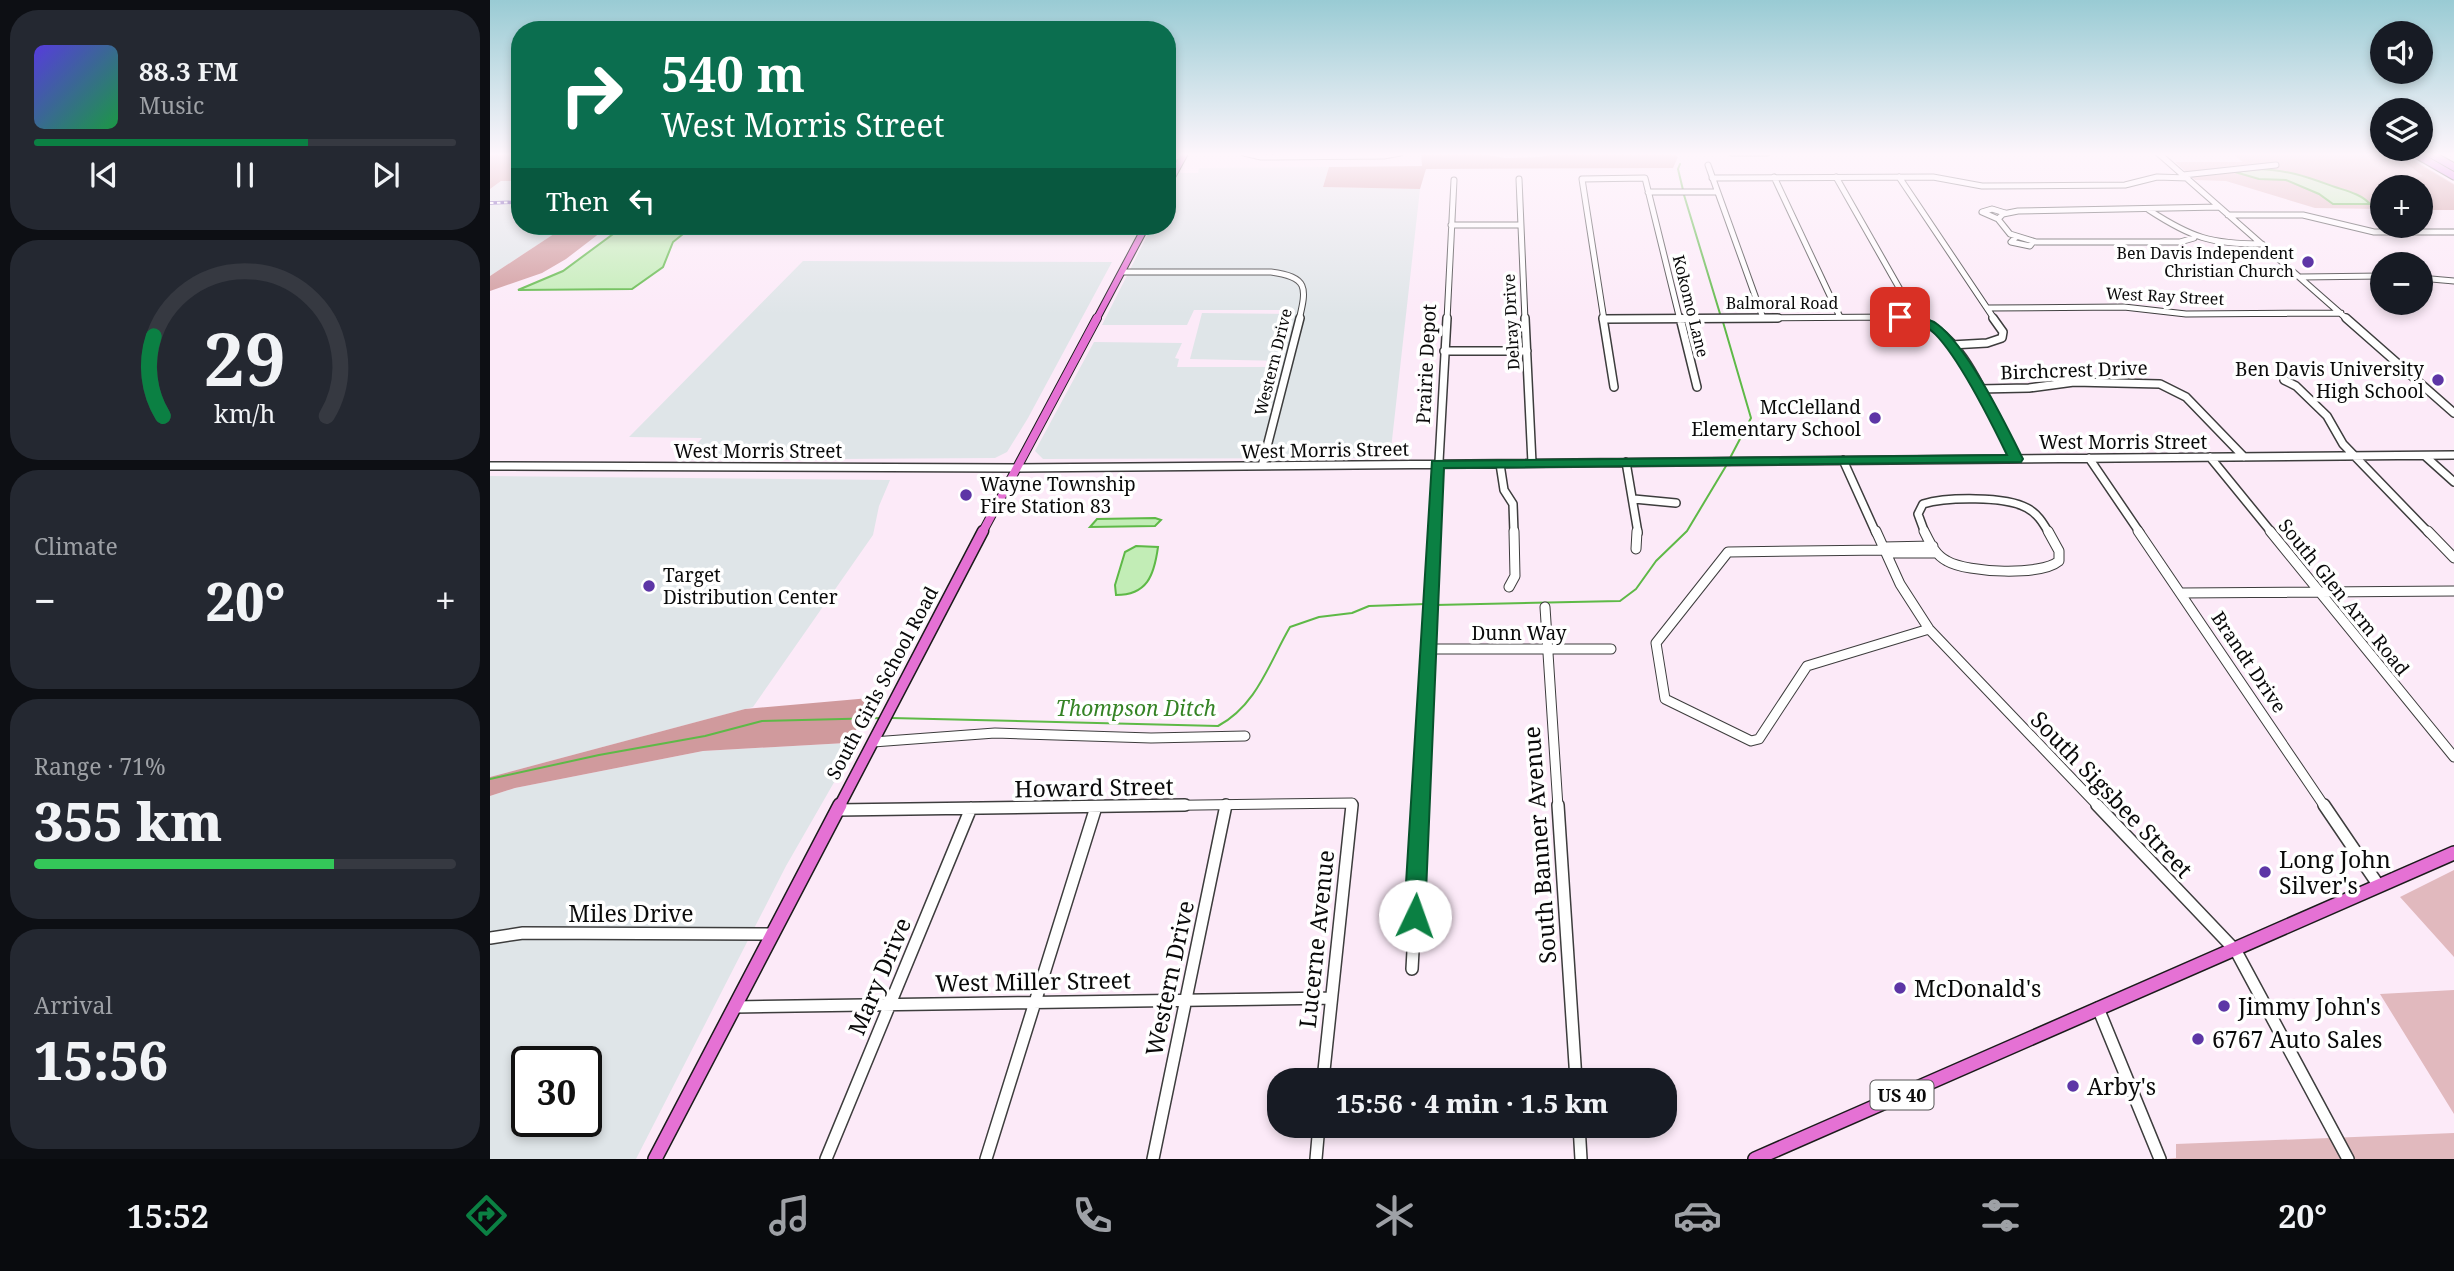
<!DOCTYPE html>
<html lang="en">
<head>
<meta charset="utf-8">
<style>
  :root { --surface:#171b24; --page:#242831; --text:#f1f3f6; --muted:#9ea1a6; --line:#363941; --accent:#0b8043 }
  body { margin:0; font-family:"Noto Serif",serif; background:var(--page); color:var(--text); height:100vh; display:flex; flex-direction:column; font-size:26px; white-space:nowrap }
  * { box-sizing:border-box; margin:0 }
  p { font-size:23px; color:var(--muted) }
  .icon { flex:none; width:38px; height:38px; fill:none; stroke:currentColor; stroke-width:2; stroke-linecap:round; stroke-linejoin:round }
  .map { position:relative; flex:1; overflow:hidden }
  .details { display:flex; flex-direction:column; gap:10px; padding:10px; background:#0d0f14; width:490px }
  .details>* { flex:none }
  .banner { position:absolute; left:21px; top:21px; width:665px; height:214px; border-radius:28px; box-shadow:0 4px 10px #0003; background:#0b6e4f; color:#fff; overflow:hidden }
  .buttons { position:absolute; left:1880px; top:21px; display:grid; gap:14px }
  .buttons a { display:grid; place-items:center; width:63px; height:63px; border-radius:50%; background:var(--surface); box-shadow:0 4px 10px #0003; font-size:35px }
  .speed { position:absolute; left:21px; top:1046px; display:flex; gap:14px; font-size:35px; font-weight:700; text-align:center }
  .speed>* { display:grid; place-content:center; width:91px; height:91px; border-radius:50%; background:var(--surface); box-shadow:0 4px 10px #0003; line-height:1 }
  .speed .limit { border:4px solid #111; border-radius:10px; background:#fff; color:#111 }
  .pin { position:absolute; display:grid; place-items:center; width:60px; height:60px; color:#fff; margin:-30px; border-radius:14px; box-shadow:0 4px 10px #0006 }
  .me { position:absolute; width:77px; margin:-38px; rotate:3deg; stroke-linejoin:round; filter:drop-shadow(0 0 5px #0008) }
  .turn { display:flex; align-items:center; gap:24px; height:147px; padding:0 35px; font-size:32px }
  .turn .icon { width:91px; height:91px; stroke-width:2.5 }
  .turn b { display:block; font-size:49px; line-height:60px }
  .then { display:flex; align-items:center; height:66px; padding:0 35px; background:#0003; gap:14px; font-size:26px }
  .big { font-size:52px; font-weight:800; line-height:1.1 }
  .details .widget { flex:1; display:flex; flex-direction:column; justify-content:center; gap:10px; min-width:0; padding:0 24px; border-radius:28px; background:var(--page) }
  .details .dial { align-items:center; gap:0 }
  .dial svg { height:182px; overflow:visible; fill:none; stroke:var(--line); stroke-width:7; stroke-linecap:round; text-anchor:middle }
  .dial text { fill:var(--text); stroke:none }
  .song { display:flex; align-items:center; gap:21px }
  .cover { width:84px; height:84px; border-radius:10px; background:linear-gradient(135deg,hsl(250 70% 55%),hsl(140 70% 35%)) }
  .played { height:7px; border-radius:4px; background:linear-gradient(90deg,var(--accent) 65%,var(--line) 65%) }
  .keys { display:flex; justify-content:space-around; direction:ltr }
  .heat { display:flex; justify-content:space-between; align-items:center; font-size:38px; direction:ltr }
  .charge { height:10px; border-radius:5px; background:linear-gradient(90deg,#34c759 71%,var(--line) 0) }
  .trip { position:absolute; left:777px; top:1068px; width:410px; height:70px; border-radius:28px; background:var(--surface); box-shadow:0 4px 10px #0003; font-weight:800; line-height:70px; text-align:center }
  .menu { display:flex; height:112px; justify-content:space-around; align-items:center; background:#090b0e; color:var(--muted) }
  .menu .icon { width:49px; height:49px }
  .menu .on { color:var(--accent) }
  .menu b { font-size:32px; color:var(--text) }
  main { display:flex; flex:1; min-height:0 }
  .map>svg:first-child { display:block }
  .industrial { fill:#dfe5e8; fill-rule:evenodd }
  .green { fill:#e1b9be }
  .forest { fill:#d09a9d }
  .water { fill:#c2edb6; stroke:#5eb947; stroke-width:2 }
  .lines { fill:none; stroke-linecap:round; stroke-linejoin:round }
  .stream { stroke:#5eb947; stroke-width:2 }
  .minor-far3-casing { stroke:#3d3d3d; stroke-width:7 }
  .minor-far2-casing { stroke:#3d3d3d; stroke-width:10 }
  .minor-far1-casing { stroke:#3d3d3d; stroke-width:11 }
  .minor-casing { stroke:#3d3d3d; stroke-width:14 }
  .major-far3-casing { stroke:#1b1b1b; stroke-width:8 }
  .major-far2-casing { stroke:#1b1b1b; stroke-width:10 }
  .major-far1-casing { stroke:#1b1b1b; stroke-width:13 }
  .major-casing { stroke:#1b1b1b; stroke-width:16 }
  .highway-casing { stroke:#1b1b1b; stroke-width:9 }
  .minor-far3 { stroke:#fff; stroke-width:5 }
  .minor-far2 { stroke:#fff; stroke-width:7 }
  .minor-far1 { stroke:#fff; stroke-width:9 }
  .minor { stroke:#fff; stroke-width:11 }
  .major-far3 { stroke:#e571d4; stroke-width:6 }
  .major-far2 { stroke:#e571d4; stroke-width:8 }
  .major-far1 { stroke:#e571d4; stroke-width:10 }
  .major { stroke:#e571d4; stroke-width:13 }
  .highway { stroke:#cd64e0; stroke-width:7 }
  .rail-casing { stroke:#5d36a6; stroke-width:3.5 }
  .rail { stroke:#fff; stroke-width:2; stroke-dasharray:3.5; stroke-linecap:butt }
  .route { fill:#0b8043; stroke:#07532c; stroke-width:2 }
  .poi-dot { fill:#5d36a6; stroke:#fff; stroke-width:2.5 }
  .labels { text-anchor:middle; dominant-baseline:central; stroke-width:7; stroke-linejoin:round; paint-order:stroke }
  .far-poi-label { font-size:16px; fill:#0a0a0a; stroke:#fff; text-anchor:end }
  .far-street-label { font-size:16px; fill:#0a0a0a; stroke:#fff }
  .shield { fill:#fff; stroke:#545454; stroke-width:2 }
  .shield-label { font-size:18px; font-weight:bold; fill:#0a0a0a }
  .street-label { font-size:19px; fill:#0a0a0a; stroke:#fff }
  .poi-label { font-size:19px; fill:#0a0a0a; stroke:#fff; text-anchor:end }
  .water-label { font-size:21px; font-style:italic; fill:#358325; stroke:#fff }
  .near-street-label { font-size:23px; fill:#0a0a0a; stroke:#fff }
  .near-poi-label { font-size:23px; fill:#0a0a0a; stroke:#fff; text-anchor:start }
</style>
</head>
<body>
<main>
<section class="details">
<div class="widget">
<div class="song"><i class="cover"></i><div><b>88.3 FM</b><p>Music</p></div></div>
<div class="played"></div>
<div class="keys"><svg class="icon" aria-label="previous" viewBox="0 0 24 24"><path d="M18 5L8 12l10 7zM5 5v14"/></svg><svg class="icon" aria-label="pause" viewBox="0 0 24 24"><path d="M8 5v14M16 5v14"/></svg><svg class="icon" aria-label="next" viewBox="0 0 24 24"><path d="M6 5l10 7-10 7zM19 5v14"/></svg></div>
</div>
<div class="widget dial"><svg viewBox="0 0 100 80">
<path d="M14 69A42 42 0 1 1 86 69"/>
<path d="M14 69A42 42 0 0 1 10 34" stroke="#0b8043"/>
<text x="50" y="56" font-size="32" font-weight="700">29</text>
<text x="50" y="72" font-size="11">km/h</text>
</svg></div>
<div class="widget"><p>Climate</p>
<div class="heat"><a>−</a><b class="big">20°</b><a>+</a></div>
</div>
<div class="widget"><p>Range · 71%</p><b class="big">355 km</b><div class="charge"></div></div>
<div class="widget"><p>Arrival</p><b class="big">15:56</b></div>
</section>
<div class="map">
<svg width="1964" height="1159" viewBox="0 0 1964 1159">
  <rect width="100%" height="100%" fill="#fceaf8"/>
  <path class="industrial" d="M839,167L833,187L930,189L900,458L553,459L545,451L604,342L692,343L685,358L689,359L687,367H790L791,361L700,359L712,313L804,314L805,310H704L697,325H612L662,226H677V197L689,173H708L709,168Z
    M11,181H30V226H76L0,276V189Z
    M313,261L622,262L538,418L517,452L505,458L193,460L212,438L139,437Z
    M0,476L400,480L389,506L383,535L263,707L0,777Z
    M356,743L354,765L296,866L146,1159H0V796L25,788L213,751ZM37,1062H96V1122H37Z"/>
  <path class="green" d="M1742,153H1912L1964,184V210H1930V187H1892V209L1825,208L1736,181L1705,180L1685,162H1753Z
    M1964,870V957L1910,897Z
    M1964,990V1114L1890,994Z
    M1964,1133V1159H1676L1686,1158V1144Z"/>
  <path class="forest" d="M0,153H30V181H11L0,189Z
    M931,153H988L1015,158L1049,157L1070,153H1184L1188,157L1183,168L936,169L930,189L833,187L839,167L932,166Z
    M1902,153H1910L1964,185V210H1930V187H1924L1921,180L1933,176Z
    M76,226H119L76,259L52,273L0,291V276Z
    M391,697L356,743L213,751L25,788L0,796V777L255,709Z"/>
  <path class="water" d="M1768,169C1802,171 1814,176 1845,187C1857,191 1871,194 1880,204H1843L1829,194L1796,180L1769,179L1745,172Z
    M134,226H203L183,242L173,267L142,289L28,290L73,271Z
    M665,518L671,520L665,526L600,527L607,519Z
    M646,546L668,547C664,576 657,595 626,595L625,585L635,552Z"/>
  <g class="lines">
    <path class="stream" d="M1190,164L1188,169L1193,190
      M1194,195L1231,317
      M1233,322L1261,418L1240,458
      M945,605L1130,601L1146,589L1166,561L1197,531L1236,466
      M401,718L728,726C767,705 779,663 800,627L829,617L862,613L879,606L936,604
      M0,779L109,755L215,736L272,721L392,718"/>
    <defs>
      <path id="minor-far3" d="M754,153L771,157L894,156L910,153
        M1242,153H1277
        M1668,153L1858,320
        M677,157H693
        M1218,165L1273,318
        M1693,175L1786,165
        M1284,177L1350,317
        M1346,177L1420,307L1421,318
        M1409,177L1505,320
        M1222,178L1443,177L1492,186L1635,185L1667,177L1698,178
        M1029,179L1035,320
        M1158,192H1227
        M1659,210C1702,238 1721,244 1772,244
        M1738,215H1813L1884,232H1964
        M1508,219L1492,212L1502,209L1515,213
        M961,225H1031
        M1526,237L1521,242L1540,246L1543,242
        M1704,238L1690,242H1546L1520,234L1508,219L1513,214L1528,211L1729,207
        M632,272H781C818,277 817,287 809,320
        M1811,277L1892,276
        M1930,278L1964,281
        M1498,308L1634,307L1696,314L1851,313
        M1113,319L1410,317L1429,320
        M957,320L964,180
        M1114,320L1092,179L1155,178L1190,320"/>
      <path id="minor-far2" d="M1035,318L1042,463
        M1113,318L1124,387
        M1190,318L1207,387
        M1421,318C1475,328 1502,416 1526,459
        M1856,318L1964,413
        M1113,319L1288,318
        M1461,345L1497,343L1512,338L1513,332L1503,318
        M954,351H1037
        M1794,380L1806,386L1837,416L1853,444L1939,533
        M1489,389L1539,388L1584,382L1670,384L1696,397L1754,457
        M1935,456L1964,482
        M1720,457L1782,533
        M1599,458L1650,533
        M1353,460L1386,533
        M1136,462L1148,533
        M1010,464L1014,490L1023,504L1024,533
        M0,466L526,468L1964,455
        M772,466L810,318
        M1144,499L1186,503
        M945,533L957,318
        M1435,533L1428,514L1433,504C1456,497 1516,496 1537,508C1548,514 1553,523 1559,533"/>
      <path id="minor-far1" d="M1386,531L1410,584L1439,629L1609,807
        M1434,531C1440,543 1445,555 1457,561C1478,573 1551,576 1569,561V551L1558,531
        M1648,531L1835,807
        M1780,531L1964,757
        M1938,531L1964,558
        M1393,547L1443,546
        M1146,549L1147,531
        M1394,550L1238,552L1166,643L1175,699L1261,741L1269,739L1317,666L1439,629
        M1396,553H1446
        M1019,587L1025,576L1024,531
        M1691,593L1964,591
        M1055,607L1068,807
        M938,649H1121
        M383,742L505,733L661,738L755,736
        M566,807L862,803V807
        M931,807L945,531"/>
      <path id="minor" d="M1068,805L1086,1080
        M1607,805L1746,951L1858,1159
        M1834,805L1889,886
        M347,810L695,805
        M0,938L33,933L283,934
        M922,969L931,805
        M245,1007L841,998
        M1608,1008L1670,1159
        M833,1080L862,805
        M1089,1125L1091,1159
        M336,1159L481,808
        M496,1159L606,807
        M663,1159L736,805
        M826,1159L829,1125"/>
      <path id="major-far3" d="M677,186L695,153
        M606,320L656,226"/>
      <path id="major-far2" d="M492,533L607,318"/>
      <path id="major-far1" d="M349,807L493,531"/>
      <path id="major" d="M165,1159L350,805
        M1265,1159L1964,853"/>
      <path id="highway" d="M1924,153L1964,176
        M1939,153L1964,167"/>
    </defs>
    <use href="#minor-far3" class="minor-far3-casing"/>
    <use href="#minor-far2" class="minor-far2-casing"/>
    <use href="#minor-far1" class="minor-far1-casing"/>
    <use href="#minor" class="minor-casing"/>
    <use href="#major-far3" class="major-far3-casing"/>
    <use href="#major-far2" class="major-far2-casing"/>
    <use href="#major-far1" class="major-far1-casing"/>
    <use href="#major" class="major-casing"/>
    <use href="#highway" class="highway-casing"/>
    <use href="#minor-far3" class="minor-far3"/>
    <use href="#minor-far2" class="minor-far2"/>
    <use href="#minor-far1" class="minor-far1"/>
    <use href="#minor" class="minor"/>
    <use href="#major-far3" class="major-far3"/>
    <use href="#major-far2" class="major-far2"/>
    <use href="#major-far1" class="major-far1"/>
    <use href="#major" class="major"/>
    <use href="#highway" class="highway"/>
    <defs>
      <path id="rail" d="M0,203L30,202"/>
    </defs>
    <use href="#rail" class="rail-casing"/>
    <use href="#rail" class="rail"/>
  </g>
  <linearGradient id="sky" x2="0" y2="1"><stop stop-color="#99cbd4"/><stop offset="0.49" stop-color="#fef6fc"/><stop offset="1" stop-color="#fef6fc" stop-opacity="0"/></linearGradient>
  <rect width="1964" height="315" fill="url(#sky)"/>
  <path class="route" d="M1410,313C1421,316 1438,317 1447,324C1478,347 1515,423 1533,459L1531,462L954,468L935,916L932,923L925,926L917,923L914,916L942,461L1517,455C1502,424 1464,346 1438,328C1430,323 1416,322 1406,319V314Z"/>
  <g class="poi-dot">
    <circle cx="1818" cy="262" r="7"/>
    <circle cx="1948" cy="380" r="7"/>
    <circle cx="1385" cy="418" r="7"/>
    <circle cx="476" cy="495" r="7"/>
    <circle cx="159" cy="586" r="7"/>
    <circle cx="1775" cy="872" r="7"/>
    <circle cx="1410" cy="988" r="7"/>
    <circle cx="1734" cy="1006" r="7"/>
    <circle cx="1708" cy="1039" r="7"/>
    <circle cx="1583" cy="1086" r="7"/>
  </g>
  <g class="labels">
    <g class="far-poi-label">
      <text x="1804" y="253">Ben Davis Independent<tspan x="1804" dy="18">Christian Church</tspan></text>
    </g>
    <g class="far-street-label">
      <text transform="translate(1675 296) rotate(3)">West Ray Street</text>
      <text x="1292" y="303">Balmoral Road</text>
      <text transform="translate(1201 306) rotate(76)">Kokomo Lane</text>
      <text transform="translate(1021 322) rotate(-93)">Delray Drive</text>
      <text transform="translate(783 362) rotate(-76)">Western Drive</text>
    </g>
    <rect class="shield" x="1380.5" y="1080.5" width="63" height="29" rx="5"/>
    <g class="shield-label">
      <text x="1412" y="1095">US 40</text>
    </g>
    <g class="street-label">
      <text transform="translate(936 364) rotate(-87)">Prairie Depot</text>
      <text transform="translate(1584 370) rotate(-2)">Birchcrest Drive</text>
      <text x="1633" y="442">West Morris Street</text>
      <text transform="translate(835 450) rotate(-1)">West Morris Street</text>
      <text x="268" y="451">West Morris Street</text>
      <text transform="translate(1854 597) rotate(51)">South Glen Arm Road</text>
      <text x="1029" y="633">Dunn Way</text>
      <text transform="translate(1759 662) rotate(56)">Brandt Drive</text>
      <text transform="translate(392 683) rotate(-62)">South Girls School Road</text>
    </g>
    <g class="poi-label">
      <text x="1934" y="369">Ben Davis University<tspan x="1934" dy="22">High School</tspan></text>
      <text x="1371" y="407">McClelland<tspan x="1371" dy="22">Elementary School</tspan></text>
      <text x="490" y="484" text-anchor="start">Wayne Township<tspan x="490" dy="22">Fire Station 83</tspan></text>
      <text x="173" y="575" text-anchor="start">Target<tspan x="173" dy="22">Distribution Center</tspan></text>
    </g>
    <g class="water-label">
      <text x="646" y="708">Thompson Ditch</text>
    </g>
    <g class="near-street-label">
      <text transform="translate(604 787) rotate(-1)">Howard Street</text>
      <text transform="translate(1622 794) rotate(46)">South Sigsbee Street</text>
      <text transform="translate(1049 845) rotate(-94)">South Banner Avenue</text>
      <text x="141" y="913">Miles Drive</text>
      <text transform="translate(826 939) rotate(-84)">Lucerne Avenue</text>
      <text transform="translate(389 976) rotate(-67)">Mary Drive</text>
      <text transform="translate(679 978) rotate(-78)">Western Drive</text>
      <text transform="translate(543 981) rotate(-1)">West Miller Street</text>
    </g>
    <g class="near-poi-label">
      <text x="1789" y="859">Long John<tspan x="1789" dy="26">Silver's</tspan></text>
      <text x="1424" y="988">McDonald's</text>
      <text x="1748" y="1006">Jimmy John's</text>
      <text x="1722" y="1039">6767 Auto Sales</text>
      <text x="1597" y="1086">Arby's</text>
    </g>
  </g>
</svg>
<div class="buttons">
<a><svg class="icon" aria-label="sound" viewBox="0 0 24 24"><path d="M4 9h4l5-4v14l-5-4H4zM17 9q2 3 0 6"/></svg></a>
<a><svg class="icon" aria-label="layers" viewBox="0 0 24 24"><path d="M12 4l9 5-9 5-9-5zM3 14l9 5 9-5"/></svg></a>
<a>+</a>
<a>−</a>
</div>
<div class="speed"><div class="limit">30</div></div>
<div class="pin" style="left:1410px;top:317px;background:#d93025"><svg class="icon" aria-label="arrive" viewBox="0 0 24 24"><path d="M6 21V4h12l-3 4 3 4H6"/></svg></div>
<svg class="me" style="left:925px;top:916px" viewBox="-20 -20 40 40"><circle r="19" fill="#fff"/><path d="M0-13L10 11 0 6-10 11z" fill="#0b8043"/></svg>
<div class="trip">15:56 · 4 min · 1.5 km</div>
<div class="banner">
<div class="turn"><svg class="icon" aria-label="right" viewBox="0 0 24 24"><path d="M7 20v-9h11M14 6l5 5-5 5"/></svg><div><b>540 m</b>West Morris Street</div></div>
<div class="then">Then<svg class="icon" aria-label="left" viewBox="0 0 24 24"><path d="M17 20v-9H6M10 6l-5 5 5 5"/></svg></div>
</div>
</div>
</main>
<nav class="menu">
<b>15:52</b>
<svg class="icon on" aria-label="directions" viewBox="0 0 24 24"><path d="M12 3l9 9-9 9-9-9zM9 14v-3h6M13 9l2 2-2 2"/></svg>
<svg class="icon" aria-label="music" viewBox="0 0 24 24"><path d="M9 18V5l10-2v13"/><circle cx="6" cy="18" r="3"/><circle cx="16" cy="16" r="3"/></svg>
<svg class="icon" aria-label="phone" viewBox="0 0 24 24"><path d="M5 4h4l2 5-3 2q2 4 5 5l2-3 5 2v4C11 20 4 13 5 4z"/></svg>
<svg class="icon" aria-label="climate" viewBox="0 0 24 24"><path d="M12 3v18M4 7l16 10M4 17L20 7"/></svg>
<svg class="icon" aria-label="car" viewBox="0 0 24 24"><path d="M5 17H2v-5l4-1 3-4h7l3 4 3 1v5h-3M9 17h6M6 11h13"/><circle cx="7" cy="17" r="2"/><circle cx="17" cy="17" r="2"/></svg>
<svg class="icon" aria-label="filters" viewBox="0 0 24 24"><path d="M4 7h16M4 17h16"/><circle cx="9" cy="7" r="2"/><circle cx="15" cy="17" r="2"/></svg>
<b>20°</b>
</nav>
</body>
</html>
